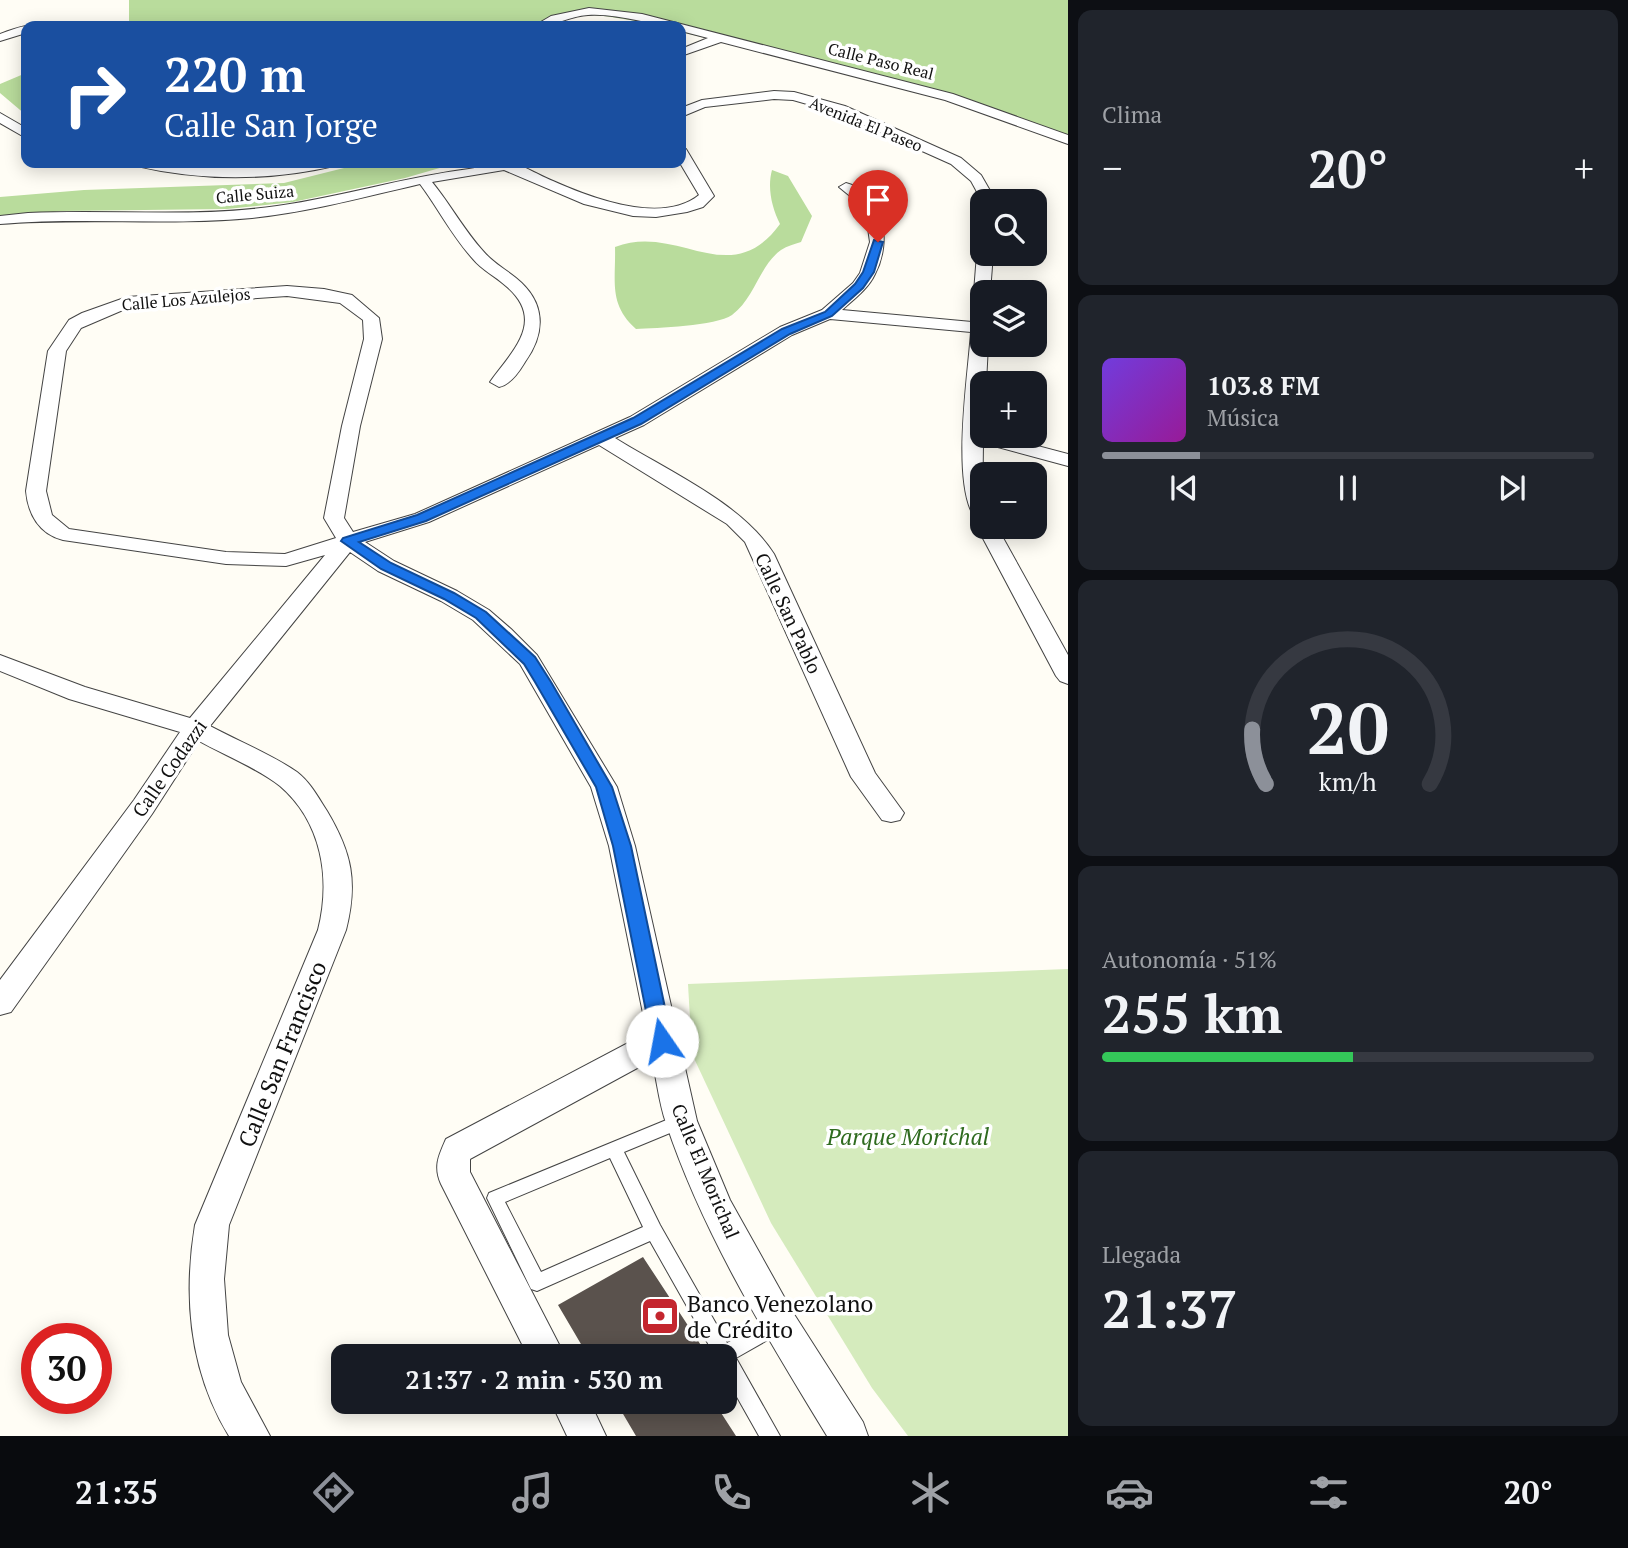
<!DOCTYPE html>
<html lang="es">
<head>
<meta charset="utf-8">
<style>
  :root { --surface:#171b24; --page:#20242c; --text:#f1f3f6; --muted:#9ea1a6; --line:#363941; --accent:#8c9099 }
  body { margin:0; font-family:"PT Serif",serif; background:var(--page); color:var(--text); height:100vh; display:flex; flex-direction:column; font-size:26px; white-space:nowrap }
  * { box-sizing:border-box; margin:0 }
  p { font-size:23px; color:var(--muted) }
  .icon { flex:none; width:38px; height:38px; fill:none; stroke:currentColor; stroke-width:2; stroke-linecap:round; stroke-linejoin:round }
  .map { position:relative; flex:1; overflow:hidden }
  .panel { display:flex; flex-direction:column; gap:10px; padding:10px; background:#0d0f14; width:560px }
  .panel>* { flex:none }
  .hud { position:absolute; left:21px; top:21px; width:665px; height:147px; border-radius:14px; box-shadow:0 4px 18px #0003; background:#1a4fa0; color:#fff; overflow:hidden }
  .controls { position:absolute; left:970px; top:189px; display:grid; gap:14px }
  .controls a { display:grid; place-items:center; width:77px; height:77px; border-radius:14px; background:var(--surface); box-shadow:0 4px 18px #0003; font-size:35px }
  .speed { position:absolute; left:21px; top:1323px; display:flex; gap:14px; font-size:35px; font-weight:700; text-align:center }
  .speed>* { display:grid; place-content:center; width:91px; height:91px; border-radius:50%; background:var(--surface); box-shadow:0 4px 18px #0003; line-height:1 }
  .speed .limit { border:10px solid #d22; background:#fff; color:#111 }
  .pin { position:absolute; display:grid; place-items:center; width:60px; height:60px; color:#fff; margin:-72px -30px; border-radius:50% 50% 50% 0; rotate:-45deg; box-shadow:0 0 7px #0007 }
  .pin .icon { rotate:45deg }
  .me { position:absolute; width:77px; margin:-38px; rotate:348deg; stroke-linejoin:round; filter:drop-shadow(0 0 5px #0008) }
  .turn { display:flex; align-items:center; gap:24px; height:147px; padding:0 28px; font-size:32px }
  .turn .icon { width:91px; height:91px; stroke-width:2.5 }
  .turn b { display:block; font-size:49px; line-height:60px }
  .big { font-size:52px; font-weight:800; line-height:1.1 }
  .panel .card { flex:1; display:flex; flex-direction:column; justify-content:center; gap:10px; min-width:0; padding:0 24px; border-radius:14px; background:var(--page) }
  .panel .dial { align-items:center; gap:0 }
  .dial svg { height:182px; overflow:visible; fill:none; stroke:var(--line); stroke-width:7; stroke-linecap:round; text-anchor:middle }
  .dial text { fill:var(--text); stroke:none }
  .song { display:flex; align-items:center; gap:21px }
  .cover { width:84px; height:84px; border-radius:10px; background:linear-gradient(135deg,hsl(260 70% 55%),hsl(300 70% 35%)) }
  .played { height:7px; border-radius:4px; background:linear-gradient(90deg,var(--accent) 20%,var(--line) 20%) }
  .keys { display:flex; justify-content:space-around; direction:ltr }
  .heat { display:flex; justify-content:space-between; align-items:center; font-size:38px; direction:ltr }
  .charge { height:10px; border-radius:5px; background:linear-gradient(90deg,#34c759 51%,var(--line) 0) }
  .trip { position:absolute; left:331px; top:1344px; width:406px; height:70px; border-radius:14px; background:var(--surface); box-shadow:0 4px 18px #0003; font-weight:800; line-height:70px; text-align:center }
  .tabs { display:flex; height:112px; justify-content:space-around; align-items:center; background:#090b0e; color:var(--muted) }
  .tabs .icon { width:49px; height:49px }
  .tabs .selected { color:var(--accent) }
  .tabs b { font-size:32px; color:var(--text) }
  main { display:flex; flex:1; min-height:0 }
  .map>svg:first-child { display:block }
  .green { fill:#d5ebbd }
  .forest { fill:#b9dc9c }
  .building { fill:#5a524d }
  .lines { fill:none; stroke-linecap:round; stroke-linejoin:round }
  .lane-casing { stroke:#444; stroke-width:2 }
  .street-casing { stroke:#444; stroke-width:2 }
  .lane { fill:#fff; fill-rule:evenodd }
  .street { fill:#fff; fill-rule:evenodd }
  .route { fill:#1a73e8; stroke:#114b97; stroke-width:2 }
  .labels { text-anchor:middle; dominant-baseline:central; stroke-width:7; stroke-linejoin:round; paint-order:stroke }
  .far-street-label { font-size:16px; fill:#111; stroke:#fff }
  .street-label { font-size:19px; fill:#111; stroke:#fff }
  .near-street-label { font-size:23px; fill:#111; stroke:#fff }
  .near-park-label { font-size:23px; font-style:italic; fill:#2f6b1f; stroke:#fff }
  .near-poi-label { font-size:23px; fill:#111; stroke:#fff; text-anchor:start }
</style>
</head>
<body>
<main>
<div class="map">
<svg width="1068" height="1436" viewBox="0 0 1068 1436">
  <rect width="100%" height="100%" fill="#fffdf5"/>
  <path class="green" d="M1068,969V1436H908L872,1388L771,1223L692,1054L688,984Z"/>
  <path class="forest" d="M129,0H1068V140L908,88L681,32V26C632,26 579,0 533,26H125L129,22Z
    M26,73V115L0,93V84Z
    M364,163H457L405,178L293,202L227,209L61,211L0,220V197L84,190L284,183Z
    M772,170L788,176L812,216L801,242C795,244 787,246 781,250C759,266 755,298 732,315C716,326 656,328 636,329C608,304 616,281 615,247C678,222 730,293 780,224C772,208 767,188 772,170Z"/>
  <path class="building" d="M643,1257L708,1356H588L558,1305Z
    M616,1402H714L736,1436H636Z"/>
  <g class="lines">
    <defs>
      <path id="lane" d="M681,1114L687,1116L689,1121L687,1126L624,1152L660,1225L727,1343L773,1318L779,1315L785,1318L788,1324L785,1330L736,1358L780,1436H759L724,1374V1356H715L650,1241L537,1291L531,1289L487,1198L489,1193ZM610,1158L643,1227L541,1272L505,1202Z"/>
      <path id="street" d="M589,8L642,14L953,94L1068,135V144L945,100L721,42L681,56V49L708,38L681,31V26C649,26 619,13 588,15C569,16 553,27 534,26L551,16Z
        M26,26V33L0,41V34C9,31 19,26 29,26Z
        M774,91L794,92L845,106L961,158L981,175L996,201H982L971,181L951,164L835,112L793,100L774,99L705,107L681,117V108L702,100Z
        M0,113L26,128V138L0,123Z
        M681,148L686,149L714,196L703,207L687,212L656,217L633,216L584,204L504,170L432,182C450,204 464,230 483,251C492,262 505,269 516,278C546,302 546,333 525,362C519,372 510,385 499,387L490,382C512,351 547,321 506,286C495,276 482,270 473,259C452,236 438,208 420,184C364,197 309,212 252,218C168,226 84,217 0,224V216L28,213C111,209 195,218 277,206C342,197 404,177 469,169C483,167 497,161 511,163C521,164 540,176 553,181C591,198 662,225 699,195L680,163Z
        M135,163L236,168L336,163L334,166C271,181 200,181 137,166Z
        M846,183C885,193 892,242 875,274C868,289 854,299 842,310L972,322L974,300L978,296L974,292L977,254L982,250V254H993L990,292H982V345H988L986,383H982V436H1000L1068,454V466L983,443L982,520L975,518C951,483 968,376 971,332L830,319L792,335L644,425L615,438C666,470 742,503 774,554L875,773L904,813L900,820L891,822L882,820L851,777L745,542L727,524L599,445L429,522L365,542L394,561L457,591L489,610L511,629L537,655L617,787L635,846L697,1121L730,1200L792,1311L863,1422L868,1436H827C766,1336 703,1234 666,1123C659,1103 657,1081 652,1060L470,1159V1172L565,1356H528L441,1184C433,1166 439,1155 446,1139L647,1033L609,846L591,787L520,664L473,620L441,601L378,571L350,552L210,726C238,741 271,754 297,772C310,782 318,797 327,811C352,853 358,882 346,930L229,1225L224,1279L228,1335L241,1382L270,1436H229C190,1372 183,1298 195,1225L318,930C331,879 322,822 280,786C259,769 224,755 199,741L152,814L11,1012L0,1015V980L134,800L180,732L69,699L0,671V655L85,687L190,718L325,555L286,566L226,564L63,540C39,534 28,514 26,491L48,351L69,320L82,313L127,297L287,286L324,289L352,295L379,318L382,339L360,426L344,518L353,532L415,514L630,417L780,327L822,310L853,283L860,273L870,242L867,221L861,205L839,187ZM287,296L340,303L363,320L364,339L342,426L324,518L336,538L285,554L226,552L69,529L52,515L46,491L66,351L81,328L130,307Z
        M982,522V527H997L1068,655V684L1060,681L1056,676L977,527Z
        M551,1402H590L606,1436H567Z"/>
    </defs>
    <use href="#lane" class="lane-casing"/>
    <use href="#street" class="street-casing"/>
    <use href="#lane" class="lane"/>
    <use href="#street" class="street"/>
  </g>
  <path class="route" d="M874,240L883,242L874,272L863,288L832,316L790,334L641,424L426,521L359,542L391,563L454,593L486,612L535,657L551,682L612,787L631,846L672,1041L669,1046L662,1049L655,1046L652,1041L613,846L596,787L535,682L524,664L476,618L444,599L381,569L341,541L343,538L417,515L633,418L782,329L825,312L855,284L863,272Z"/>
  <defs>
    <symbol id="bank-square" viewBox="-11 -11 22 22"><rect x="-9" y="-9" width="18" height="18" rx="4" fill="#c4262e" stroke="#fff"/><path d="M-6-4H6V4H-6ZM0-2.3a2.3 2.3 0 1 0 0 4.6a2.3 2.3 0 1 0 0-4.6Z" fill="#fff"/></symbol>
  </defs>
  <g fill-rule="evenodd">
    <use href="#bank-square" x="638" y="1294" width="44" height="44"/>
  </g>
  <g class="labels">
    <g class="far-street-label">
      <text transform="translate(881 61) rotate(14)">Calle Paso Real</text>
      <text transform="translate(866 124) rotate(22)">Avenida El Paseo</text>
      <text transform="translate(255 194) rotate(-5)">Calle Suiza</text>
      <text transform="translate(186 299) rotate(-5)">Calle Los Azulejos</text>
    </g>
    <g class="street-label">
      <text transform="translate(789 613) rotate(65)">Calle San Pablo</text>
      <text transform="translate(169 768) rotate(-55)">Calle Codazzi</text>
      <text transform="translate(706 1171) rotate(67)">Calle El Morichal</text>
    </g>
    <g class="near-street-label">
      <text transform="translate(282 1054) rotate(-68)">Calle San Francisco</text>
    </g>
    <g class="near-park-label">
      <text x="908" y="1136">Parque Morichal</text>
    </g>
    <g class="near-poi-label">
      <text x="687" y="1303">Banco Venezolano<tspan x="687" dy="26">de Crédito</tspan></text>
    </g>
  </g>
</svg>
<div class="controls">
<a><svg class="icon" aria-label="search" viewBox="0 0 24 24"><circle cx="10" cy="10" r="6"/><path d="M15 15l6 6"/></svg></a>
<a><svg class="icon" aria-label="layers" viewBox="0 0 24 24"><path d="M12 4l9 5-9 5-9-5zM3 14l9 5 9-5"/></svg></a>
<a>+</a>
<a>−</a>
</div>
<div class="speed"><div class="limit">30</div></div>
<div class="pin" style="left:878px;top:242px;background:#d93025"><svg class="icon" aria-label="arrive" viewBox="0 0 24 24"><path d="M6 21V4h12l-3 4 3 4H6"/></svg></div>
<svg class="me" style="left:662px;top:1041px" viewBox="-20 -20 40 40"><circle r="19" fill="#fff"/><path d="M0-13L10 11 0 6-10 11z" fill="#1a73e8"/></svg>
<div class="trip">21:37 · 2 min · 530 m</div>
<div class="hud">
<div class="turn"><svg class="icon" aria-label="right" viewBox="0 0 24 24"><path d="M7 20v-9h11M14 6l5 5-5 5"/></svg><div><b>220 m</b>Calle San Jorge</div></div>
</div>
</div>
<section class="panel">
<div class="card"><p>Clima</p>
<div class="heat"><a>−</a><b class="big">20°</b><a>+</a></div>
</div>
<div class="card">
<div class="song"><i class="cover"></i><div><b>103.8 FM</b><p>Música</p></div></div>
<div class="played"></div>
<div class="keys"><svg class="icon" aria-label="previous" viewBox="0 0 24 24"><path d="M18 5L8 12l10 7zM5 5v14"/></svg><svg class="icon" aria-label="pause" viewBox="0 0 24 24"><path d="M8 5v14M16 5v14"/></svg><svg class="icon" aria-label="next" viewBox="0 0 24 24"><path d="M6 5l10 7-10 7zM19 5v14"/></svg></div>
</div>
<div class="card dial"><svg viewBox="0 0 100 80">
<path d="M14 69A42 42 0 1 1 86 69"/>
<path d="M14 69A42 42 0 0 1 8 45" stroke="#8c9099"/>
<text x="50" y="56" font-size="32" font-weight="700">20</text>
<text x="50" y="72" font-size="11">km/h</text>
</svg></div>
<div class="card"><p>Autonomía · 51%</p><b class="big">255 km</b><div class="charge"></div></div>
<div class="card"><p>Llegada</p><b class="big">21:37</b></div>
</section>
</main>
<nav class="tabs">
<b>21:35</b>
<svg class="icon selected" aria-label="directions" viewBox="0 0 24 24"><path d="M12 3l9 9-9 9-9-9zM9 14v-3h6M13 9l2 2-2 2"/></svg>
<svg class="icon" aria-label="music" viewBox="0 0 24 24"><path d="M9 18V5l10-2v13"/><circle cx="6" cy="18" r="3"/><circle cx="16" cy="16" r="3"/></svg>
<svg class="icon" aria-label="phone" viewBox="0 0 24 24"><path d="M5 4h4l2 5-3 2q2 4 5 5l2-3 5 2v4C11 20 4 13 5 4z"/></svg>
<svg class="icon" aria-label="climate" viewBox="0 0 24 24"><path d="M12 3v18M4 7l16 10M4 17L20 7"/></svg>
<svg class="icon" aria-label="car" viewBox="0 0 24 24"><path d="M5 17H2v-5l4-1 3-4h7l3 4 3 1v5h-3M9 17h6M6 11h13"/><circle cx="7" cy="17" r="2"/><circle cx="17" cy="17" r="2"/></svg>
<svg class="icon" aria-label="filters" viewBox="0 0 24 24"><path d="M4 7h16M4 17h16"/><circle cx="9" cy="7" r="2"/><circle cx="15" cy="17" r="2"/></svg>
<b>20°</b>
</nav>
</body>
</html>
